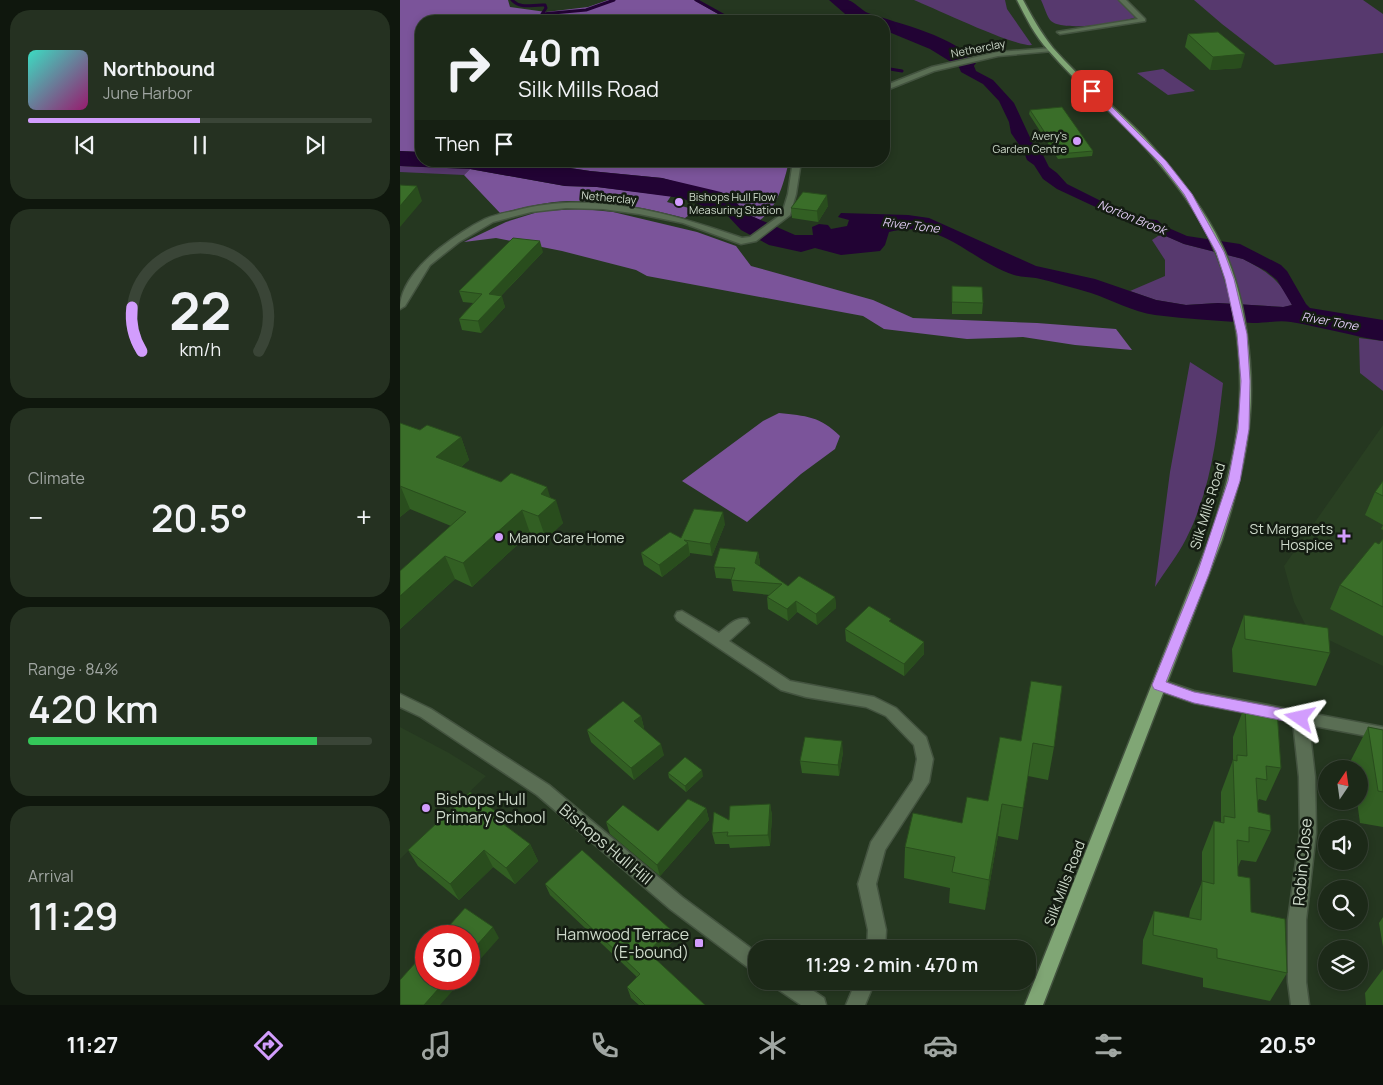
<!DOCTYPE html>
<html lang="en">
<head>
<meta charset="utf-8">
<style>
  :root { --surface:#1c2918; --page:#253121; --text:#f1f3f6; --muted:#a0a6a2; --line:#3a4537; --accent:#d29dfd }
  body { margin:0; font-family:Manrope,sans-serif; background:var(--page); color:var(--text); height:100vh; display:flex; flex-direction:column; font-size:19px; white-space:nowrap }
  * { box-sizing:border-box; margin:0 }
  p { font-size:16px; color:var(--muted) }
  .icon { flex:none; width:28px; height:28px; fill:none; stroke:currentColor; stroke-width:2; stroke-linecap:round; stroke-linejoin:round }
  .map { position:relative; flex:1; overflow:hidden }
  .sheet { display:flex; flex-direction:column; gap:10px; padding:10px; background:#0f170d; width:400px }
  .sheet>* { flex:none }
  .banner { position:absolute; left:15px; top:15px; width:475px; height:152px; border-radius:20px; box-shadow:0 2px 8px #0003,0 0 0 1px var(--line); background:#1c2918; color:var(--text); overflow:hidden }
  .needle { width:32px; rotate:13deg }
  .fabs { position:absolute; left:918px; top:760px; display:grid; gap:10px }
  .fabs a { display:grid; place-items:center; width:50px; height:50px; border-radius:50%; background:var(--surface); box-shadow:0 2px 8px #0003,0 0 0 1px var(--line); font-size:25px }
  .speed { position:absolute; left:15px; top:925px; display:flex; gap:10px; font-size:25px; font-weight:700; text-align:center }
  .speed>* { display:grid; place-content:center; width:65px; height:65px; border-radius:50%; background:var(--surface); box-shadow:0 2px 8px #0003,0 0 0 1px var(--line); line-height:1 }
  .speed .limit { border:8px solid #d22; background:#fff; color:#111 }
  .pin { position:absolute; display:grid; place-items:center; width:42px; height:42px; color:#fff; margin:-21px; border-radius:10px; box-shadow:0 2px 8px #0006 }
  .me { position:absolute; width:55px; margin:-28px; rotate:281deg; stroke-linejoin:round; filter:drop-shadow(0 0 4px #0008) }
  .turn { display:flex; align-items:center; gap:18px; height:105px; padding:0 20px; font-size:22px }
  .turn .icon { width:65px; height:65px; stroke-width:2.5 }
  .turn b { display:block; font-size:35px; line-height:42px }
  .then { display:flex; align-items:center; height:48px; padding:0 20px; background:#0003; gap:10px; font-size:19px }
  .big { font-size:38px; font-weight:600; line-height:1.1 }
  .sheet .widget { flex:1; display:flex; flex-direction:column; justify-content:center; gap:8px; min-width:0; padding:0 18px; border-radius:20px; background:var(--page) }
  .sheet .dial { align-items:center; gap:0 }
  .dial svg { height:130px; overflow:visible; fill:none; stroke:var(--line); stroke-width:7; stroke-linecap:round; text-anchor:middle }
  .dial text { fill:var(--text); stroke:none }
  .song { display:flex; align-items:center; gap:15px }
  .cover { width:60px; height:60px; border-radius:8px; background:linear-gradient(135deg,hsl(170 70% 55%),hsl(320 70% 35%)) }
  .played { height:5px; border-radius:2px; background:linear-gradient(90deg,var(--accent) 50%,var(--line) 50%) }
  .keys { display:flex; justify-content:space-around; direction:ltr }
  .heat { display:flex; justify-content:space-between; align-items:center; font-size:28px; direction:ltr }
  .charge { height:8px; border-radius:4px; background:linear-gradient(90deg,#34c759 84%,var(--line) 0) }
  .trip { position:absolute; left:348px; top:940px; width:288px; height:50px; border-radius:20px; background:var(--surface); box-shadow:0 2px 8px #0003,0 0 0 1px var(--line); font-weight:600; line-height:50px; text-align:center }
  .dock { display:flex; height:80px; justify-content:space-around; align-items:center; background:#0b100a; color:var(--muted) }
  .dock .icon { width:35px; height:35px }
  .dock .active { color:var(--accent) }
  .dock b { font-size:22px; color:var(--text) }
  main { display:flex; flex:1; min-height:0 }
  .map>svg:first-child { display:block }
  .built { fill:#293f22 }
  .green { fill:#57396e }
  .forest { fill:#7b549a }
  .water { fill:#220334 }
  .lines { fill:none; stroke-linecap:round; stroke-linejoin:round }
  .stream { stroke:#220334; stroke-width:3 }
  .river { fill:#220334; fill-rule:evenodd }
  .street-casing { stroke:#43533f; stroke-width:3 }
  .primary-casing { stroke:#43533f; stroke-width:3 }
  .street { fill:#5a6e54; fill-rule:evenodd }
  .primary { fill:#80a675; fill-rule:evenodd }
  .wall { fill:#325f23 }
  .shaded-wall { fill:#294d1d }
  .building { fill:#3a6e29; stroke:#294d1d }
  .route { fill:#d29dfd; stroke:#8866a4 }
  .poi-dot { fill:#d29dfd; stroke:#141c12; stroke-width:2 }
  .labels { text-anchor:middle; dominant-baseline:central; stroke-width:5; stroke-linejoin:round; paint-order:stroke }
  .far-street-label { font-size:11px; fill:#cedacb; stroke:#141c12 }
  .far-poi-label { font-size:11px; fill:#cedacb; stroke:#141c12; text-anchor:end }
  .far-water-label { font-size:12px; font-style:italic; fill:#dfcaf2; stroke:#141c12 }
  .street-label { font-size:14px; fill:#cedacb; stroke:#141c12 }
  .poi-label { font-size:14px; fill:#cedacb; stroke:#141c12; text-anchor:end }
  .near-poi-label { font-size:16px; fill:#cedacb; stroke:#141c12; text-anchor:start }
  .near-street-label { font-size:16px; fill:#cedacb; stroke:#141c12 }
</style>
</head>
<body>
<main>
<section class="sheet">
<div class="widget">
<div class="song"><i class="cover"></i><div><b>Northbound</b><p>June Harbor</p></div></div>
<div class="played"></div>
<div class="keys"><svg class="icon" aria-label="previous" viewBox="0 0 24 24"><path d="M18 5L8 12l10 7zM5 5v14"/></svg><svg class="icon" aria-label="pause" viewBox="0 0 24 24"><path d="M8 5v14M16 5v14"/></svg><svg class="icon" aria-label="next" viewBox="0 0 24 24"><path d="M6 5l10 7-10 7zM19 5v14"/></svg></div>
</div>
<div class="widget dial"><svg viewBox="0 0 100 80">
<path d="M14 69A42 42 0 1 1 86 69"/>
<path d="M14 69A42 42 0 0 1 8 42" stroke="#d29dfd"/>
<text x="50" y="56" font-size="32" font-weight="700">22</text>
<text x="50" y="72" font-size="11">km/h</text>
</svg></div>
<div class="widget"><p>Climate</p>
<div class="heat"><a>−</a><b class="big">20.5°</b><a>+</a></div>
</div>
<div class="widget"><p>Range · 84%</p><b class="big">420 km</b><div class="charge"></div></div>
<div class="widget"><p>Arrival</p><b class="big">11:29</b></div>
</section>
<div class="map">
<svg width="983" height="1005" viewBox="0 0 983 1005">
  <rect width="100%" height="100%" fill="#253720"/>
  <path class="built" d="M983,425V666L908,630L894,602L884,566Z
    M0,727L49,753L86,776L0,859Z"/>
  <path class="green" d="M514,0H605L607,9L632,45C617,48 534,8 514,0Z
    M641,0H718L736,17C722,23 663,32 651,21C647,17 644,6 641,0Z
    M794,0H963L983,14V53L875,65L822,24Z
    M763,69L795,91L768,95L737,73Z
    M0,166L70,169L64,175L0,172Z
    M761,234L784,244L843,259C865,270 882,281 892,305L884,307L818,303L786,305L756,300L730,291L765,276V260L752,240Z
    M959,338L983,341V391L960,373Z
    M790,362L823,383C817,436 811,490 786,539C778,555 765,571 755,587L770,472Z"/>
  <path class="forest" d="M0,0H108L110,7L146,12L188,7L208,0H294L330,21H21V152L0,151Z
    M124,161H389C384,182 378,207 360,220L347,214L332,198L262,178L190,171Z
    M70,169L165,186L197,187L271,196L267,202L296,210L285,218C248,208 206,200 167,201C144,202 122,208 100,213L64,175Z
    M183,209L213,212L297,232L336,246L351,266L473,300L513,318L637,323L716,329L732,350L675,345L623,337L567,339L484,329L463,316L247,276L236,270L162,251L96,238L64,242L106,222L141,211Z
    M379,413C406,416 420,416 440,436L435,449L401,474L347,522L282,481L363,421Z"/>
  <path class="water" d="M522,39C539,43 571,52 576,71L593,80L614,103L634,146L643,155L649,167L657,173L667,184L709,205L745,219L757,220L764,226L787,236L840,244L881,265L887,271L906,304L910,308L983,320V341C952,336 922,327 891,322C879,320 865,323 853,323C820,321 788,319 755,315C733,312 712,300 691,293C673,288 654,282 636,278C629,277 621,277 614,275C569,260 542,218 489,232L485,245L480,251L441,255L415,248L401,252L369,245L341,230L327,215L281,198L197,187L165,186L70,169L0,166V151L21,152V161H124L190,171L262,178L321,192L332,198L347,214L395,235H413L412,227L419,224L428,225L431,229L447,226L449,220L438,217L441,213L508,215L529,218L636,266L695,279L756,300L786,305L818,303L883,307L892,305L877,280L866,271L843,259L784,244L761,234L734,225L657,189L643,179L634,165L627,160L624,152L611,133L609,122L599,101L583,84L561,72C556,53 530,55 522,39Z"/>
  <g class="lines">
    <path class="stream" d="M112,0C121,10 133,4 145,5L146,8L142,14L186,10L214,0
      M296,0L334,21
      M484,68L502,71"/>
    <path class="river" d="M429,0C435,0 443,0 448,0C455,2 461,10 468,13C496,23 559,37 576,63L573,67L566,69L559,67L530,49L484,30V21L452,20Z"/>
    <defs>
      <path id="street" d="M719,0H726L745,19V21L660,34L657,32L738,19Z
        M651,48L654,50L653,51L598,56L534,71L484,91V86L532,67L598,52Z
        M393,161H401L396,194L390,215L356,241L341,244L283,223L239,214L203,209L166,208L131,212L93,222L59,242L30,265L5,306L0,309C0,285 22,262 40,248C54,237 69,227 85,219C94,215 105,213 114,211C191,190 270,213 342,238L350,237L382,214L388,194Z
        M282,611L319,633C327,627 336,616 347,619L349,623L329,641L390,681L474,697L496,708L526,737L533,759L529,782L485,850L476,884L486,930L485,949H467L468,930L458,884L471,842L513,780L517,759L514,745L486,716L466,707L406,697L381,690L277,620L275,616L277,612Z
        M759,679L794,691L983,727V739L909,725L915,777L916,833L906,920V982L909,1005H891L888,982V920L900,833L899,777L893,722L794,703L754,689L752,685L754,681Z
        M0,694L31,709L149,785L282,897L356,952V972L350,969L270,909L137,795L21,717L0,707Z
        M374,981H399L424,998L426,1005H401L376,988Z
        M456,981H475L465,1005H446Z"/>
      <path id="primary" d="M617,0H623C632,17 641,33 653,48C681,80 715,107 745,138C775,171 804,207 823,248C845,294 854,365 850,415C847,458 835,499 822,540L643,1005H625L809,540C821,504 832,468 837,430C845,376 837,301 815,251C798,210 770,175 740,142C711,111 677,84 649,51C635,36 626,18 617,0Z"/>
    </defs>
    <use href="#street" class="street-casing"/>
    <use href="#primary" class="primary-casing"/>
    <use href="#street" class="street"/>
    <use href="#primary" class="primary"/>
  </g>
  <path class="wall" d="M788,34L841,68L810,70L785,47Z
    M630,110L693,151L692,156L658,159L629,114Z
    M428,206L418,222L392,218L391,208Z
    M143,252L101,296L105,307L81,333L62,330L59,319L73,303L63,302L59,291Z
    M552,286L583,303L582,314H552Z
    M0,423L20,430L61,437L69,460L61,467L101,482L150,497L163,523L146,539L130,533L72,587L55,579L0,629V571L51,526L10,509L0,517Z
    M983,481V530L981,529L983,525L965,515L975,492Z
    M325,524L312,556L290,553V555L262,577L244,565L241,553L281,538Z
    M983,539V636L930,609L940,585Z
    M358,552L360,563L359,566L388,586L435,597L436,608L417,625L397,612L388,621L368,609L367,597L370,595L333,591L331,579L316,578L314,567Z
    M844,615L930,653L916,686L833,672L832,649Z
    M445,629L524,654L504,676L446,641Z
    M845,705L881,768L866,801L859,799L857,803L858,812L871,831L856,862L841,860L838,867V876L851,912L887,973L870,1001L803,987V978L742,964L743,940L754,911L789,918L790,911L802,882V852L814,821L821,822V792L833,760V737Z
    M241,716L244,728L243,729L264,755L234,780L191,742L187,730Z
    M968,727L983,730V827L960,823L957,801H959V769H952L951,760Z
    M600,737L654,747L648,780L628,776L618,840L598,836L585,910L549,903L550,888L504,878L505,847L562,823L588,801Z
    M443,752L439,776L402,773L400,761Z
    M268,773L303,776L286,792L269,778Z
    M370,804L372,816L370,846L330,848L329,844H315L312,833L329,820Z
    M306,808L309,820L260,876L210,834L206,822L258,831Z
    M101,822L130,844L138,861L115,884L93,867L59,900L18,866L8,850Z
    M145,884L270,929L274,940L255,959L305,1005H239L231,998L227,987L237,977L150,895Z
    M983,917V947L979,923Z
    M983,969V1005H966L965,993Z"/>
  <path class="shaded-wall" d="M845,54L841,68L810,70L813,57Z
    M17,186L22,201L0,227V206Z
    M427,195L428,206L418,222L417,211Z
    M140,241L143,252L92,305L89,294Z
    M102,296L105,307L81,333L78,321Z
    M61,437L69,460L45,480L36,457Z
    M0,485L10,509L0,517Z
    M147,487L152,503L156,500L163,523L146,539L138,516L141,494Z
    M122,510L130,533L72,587L63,563Z
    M323,512L325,524L312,556L310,544Z
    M288,543L290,555L262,577L259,565Z
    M358,552L360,563L356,574L355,563Z
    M45,556L55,579L0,629V596Z
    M435,597L436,608L417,625L416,614Z
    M396,601L397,612L388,621L387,609Z
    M524,642V654L504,676V664Z
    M241,716L244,728L238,733L234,721Z
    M442,741L443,752L439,776L438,765Z
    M261,744L264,755L234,780L231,768Z
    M302,770L303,776L286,792L285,786Z
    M370,804L372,816L370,846L368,835Z
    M602,804L598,836L585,910L589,880Z
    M306,808L309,820L260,876L257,865Z
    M95,811L104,828L91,815Z
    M130,844L138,861L115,884L106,868Z
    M84,850L93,867L59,900L50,884Z
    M93,927L99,938L69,972V954Z
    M270,929L274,940L252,963L248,952Z
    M47,979H63L40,1005H24Z"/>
  <path class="building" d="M818,32L845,54L813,57L788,34Z
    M662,107L693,151L659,154L630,110Z
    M0,185L17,186L0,206Z
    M403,192L427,195L417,211L391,208Z
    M113,238L140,241L89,294L102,296L78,321L59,319L82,294L59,291Z
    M552,286L582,287L583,303L552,302Z
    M0,423L20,430L27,425L61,437L36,457L101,482L111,473L147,487L141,494L156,500L138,516L122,510L63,563L45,556L0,596V571L66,512L0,486Z
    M983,481V496L975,492Z
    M294,509L323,512L310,544L284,540L288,543L259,565L241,553L270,532L281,538Z
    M983,539V607L940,585L975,542L979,544Z
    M320,548L358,552L355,563L388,586L399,576L435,597L416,614L396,601L387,609L367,597L382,584L331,580L335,568L314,567Z
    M469,606L491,619L489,621L524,642L504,664L445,629Z
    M844,615L928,628L930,653L845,639Z
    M631,681L662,686L654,747L633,743L623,808L602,804L589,880L552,872L555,857L505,847L513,813L562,823L567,797L588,801L600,737L621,741Z
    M223,701L241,716L234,721L261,744L231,768L187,730Z
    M845,705L877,710L881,768L866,766L867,780L856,778L858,812L870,815L871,831L849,827V842L837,840L838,876L850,878L851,912L885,919L887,973L817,958V949L753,935L754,911L801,920L802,881L814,884V821L824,823V816L835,818L833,760L837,761V755L847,756Z
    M968,727L983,730V792L978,791Z
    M405,737L442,741L438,765L400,761Z
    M285,757L302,770L285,786L268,773Z
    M70,792L95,811L91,815L130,844L106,868L84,850L50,884L8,850Z
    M288,799L306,808L257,865L206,822L223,805L258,831Z
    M370,804L368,835L327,836L328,832L312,833L314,812L329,820L330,806Z
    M182,850L270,929L248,952L305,1005H245L227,987L240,974L145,884Z
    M65,908L93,927L69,954V936H40Z
    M26,951V979H47L24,1005H0V980Z"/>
  <path class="route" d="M690,89H694L766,161L792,194L824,252L834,279L847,334L850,381L849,429L840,481L809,574L766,682L794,692L900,712L905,714L907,718L905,722L900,724L794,703L754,689L752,685L797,574L828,481L838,429L841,381L837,334L825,279L816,252L784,194L761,164L690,92Z"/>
  <g class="poi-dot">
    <circle cx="677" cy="141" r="5"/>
    <circle cx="279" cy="202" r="5"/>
    <path d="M941.5 528.5h5v5h5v5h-5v5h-5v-5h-5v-5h5z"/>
    <circle cx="99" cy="537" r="5"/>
    <circle cx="26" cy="808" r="5"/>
    <rect x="294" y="938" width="10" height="10" rx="2.5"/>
  </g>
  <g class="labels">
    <g class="far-street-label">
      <text transform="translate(578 48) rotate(-11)">Netherclay</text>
      <text transform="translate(209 197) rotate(5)">Netherclay</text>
    </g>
    <g class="far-poi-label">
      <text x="667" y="135">Avery's<tspan x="667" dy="13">Garden Centre</tspan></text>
      <text x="289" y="196" text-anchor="start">Bishops Hull Flow<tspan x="289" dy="13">Measuring Station</tspan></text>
    </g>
    <g class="far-water-label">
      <text transform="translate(732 217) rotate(22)">Norton Brook</text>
      <text transform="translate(511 225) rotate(7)">River Tone</text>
      <text transform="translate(930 321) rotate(10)">River Tone</text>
    </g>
    <g class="street-label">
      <text transform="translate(807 506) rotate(-73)">Silk Mills Road</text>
      <text transform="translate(664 883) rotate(-69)">Silk Mills Road</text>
    </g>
    <g class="poi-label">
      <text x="933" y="528">St Margarets<tspan x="933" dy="16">Hospice</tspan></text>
      <text x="109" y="537" text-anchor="start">Manor Care Home</text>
    </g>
    <g class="near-poi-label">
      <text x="36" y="799">Bishops Hull<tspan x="36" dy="18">Primary School</tspan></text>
      <text x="289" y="934" text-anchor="end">Hamwood Terrace<tspan x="289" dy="18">(E-bound)</tspan></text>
    </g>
    <g class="near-street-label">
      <text transform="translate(206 844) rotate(40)">Bishops Hull Hill</text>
      <text transform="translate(902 862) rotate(-85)">Robin Close</text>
    </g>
  </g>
</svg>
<div class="fabs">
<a><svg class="needle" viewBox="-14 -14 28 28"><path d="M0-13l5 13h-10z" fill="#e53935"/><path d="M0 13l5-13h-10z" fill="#a0a6a2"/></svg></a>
<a><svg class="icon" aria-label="sound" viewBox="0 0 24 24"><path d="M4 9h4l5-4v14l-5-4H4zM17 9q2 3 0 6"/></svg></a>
<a><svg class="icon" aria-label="search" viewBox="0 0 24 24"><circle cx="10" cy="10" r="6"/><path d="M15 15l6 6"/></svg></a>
<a><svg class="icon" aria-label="layers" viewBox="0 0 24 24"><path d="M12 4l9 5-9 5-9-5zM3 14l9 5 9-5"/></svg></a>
</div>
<div class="speed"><div class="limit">30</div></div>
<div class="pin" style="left:692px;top:91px;background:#d93025"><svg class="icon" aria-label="arrive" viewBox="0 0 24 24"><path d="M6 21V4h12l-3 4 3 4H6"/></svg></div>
<svg class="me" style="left:900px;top:718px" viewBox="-20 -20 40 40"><path d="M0-17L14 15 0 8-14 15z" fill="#d29dfd" stroke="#fff" stroke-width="4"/></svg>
<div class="trip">11:29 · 2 min · 470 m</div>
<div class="banner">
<div class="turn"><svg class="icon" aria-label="right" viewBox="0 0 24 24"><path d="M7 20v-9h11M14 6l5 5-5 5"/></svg><div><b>40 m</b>Silk Mills Road</div></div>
<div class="then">Then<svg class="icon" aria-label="arrive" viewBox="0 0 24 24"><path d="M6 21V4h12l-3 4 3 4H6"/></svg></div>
</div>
</div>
</main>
<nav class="dock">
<b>11:27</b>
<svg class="icon active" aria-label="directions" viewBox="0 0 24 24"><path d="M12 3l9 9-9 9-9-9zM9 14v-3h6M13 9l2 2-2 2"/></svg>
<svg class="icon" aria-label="music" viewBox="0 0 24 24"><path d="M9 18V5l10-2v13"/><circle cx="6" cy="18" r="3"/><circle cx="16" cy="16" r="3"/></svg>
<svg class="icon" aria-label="phone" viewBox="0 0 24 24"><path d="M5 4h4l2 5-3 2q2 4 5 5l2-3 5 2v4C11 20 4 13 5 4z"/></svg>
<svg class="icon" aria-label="climate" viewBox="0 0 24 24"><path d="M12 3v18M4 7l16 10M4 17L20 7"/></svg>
<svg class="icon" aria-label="car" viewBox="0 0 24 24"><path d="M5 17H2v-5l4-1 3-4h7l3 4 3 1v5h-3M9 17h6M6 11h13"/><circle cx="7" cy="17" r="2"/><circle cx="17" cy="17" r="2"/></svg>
<svg class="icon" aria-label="filters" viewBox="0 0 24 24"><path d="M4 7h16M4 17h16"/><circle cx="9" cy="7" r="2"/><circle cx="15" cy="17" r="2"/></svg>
<b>20.5°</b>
</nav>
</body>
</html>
